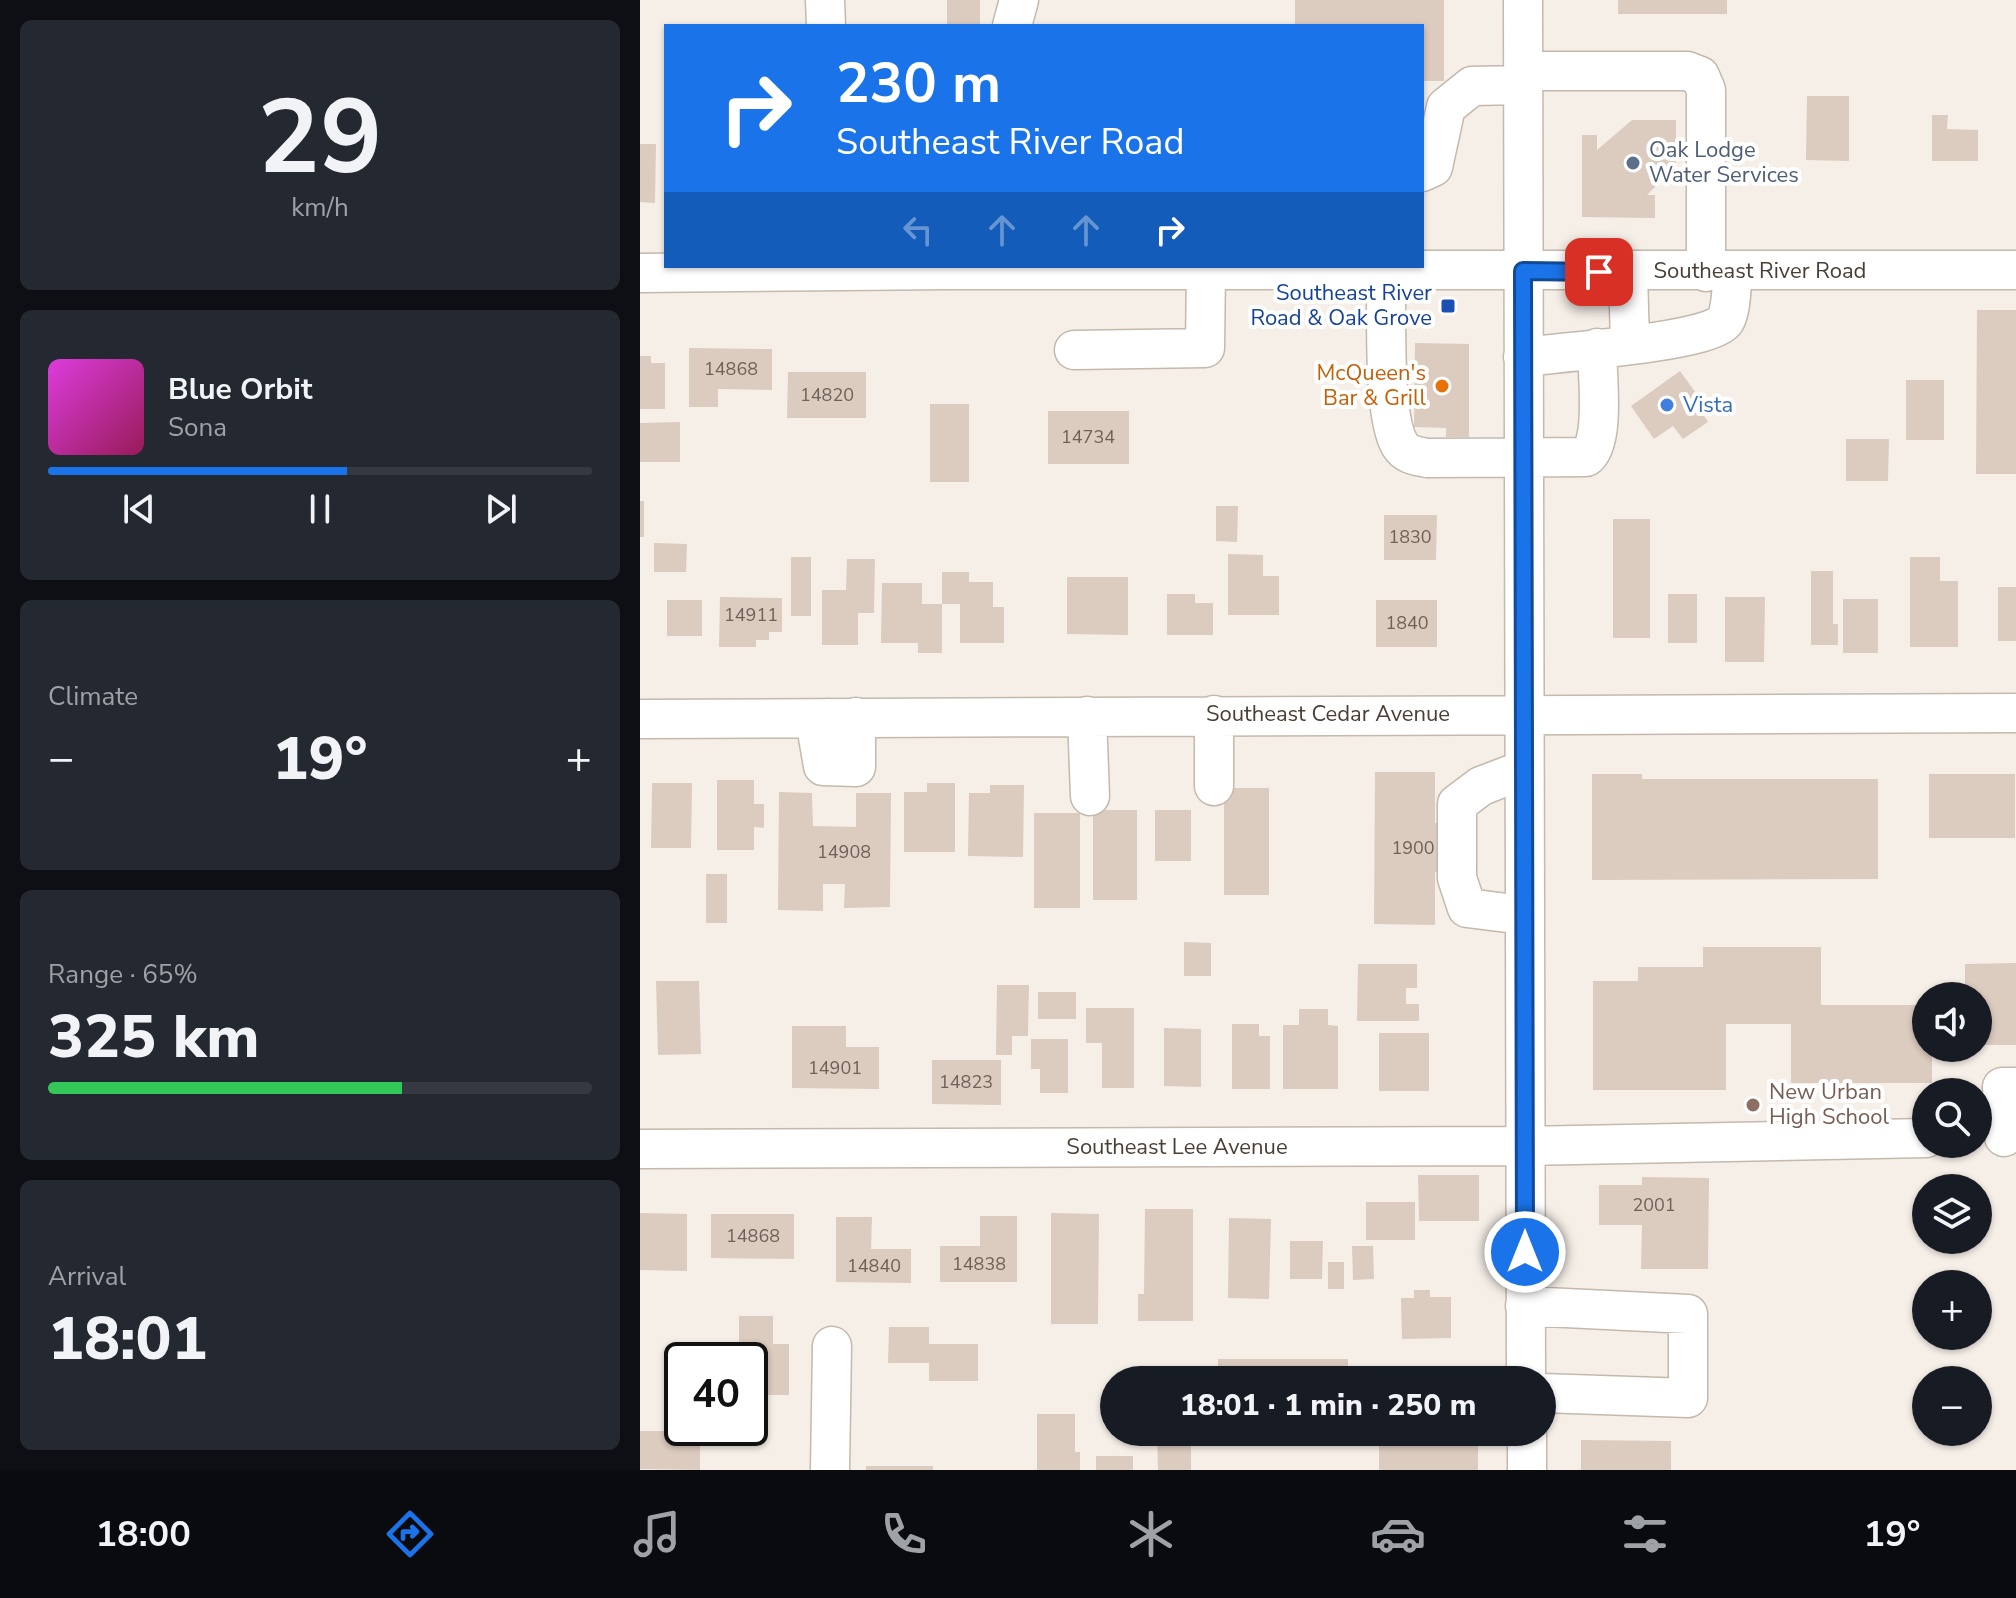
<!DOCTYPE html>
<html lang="en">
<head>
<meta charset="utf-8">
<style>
  :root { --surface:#171b24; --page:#242831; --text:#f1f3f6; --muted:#9ea1a6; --line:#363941; --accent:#1a73e8 }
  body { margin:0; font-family:"Nunito Sans",sans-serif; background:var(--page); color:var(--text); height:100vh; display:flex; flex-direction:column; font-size:30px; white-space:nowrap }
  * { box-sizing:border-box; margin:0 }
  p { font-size:26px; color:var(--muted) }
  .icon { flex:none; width:44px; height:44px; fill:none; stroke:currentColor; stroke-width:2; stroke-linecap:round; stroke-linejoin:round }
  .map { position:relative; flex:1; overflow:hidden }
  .panel { display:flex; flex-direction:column; gap:20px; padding:20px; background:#0d0f14; width:640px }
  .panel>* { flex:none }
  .guide { position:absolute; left:24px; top:24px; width:760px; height:244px; border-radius:0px; box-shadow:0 2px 6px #0004; background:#1a73e8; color:#fff; overflow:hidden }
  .buttons { position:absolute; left:1272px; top:982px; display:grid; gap:16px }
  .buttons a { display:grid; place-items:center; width:80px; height:80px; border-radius:50%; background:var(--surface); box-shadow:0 2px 6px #0004; font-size:40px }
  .speed { position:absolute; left:24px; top:1342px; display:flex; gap:16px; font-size:40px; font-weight:700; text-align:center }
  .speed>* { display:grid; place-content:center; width:104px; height:104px; border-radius:50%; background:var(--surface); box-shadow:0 2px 6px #0004; line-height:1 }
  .speed .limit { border:4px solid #111; border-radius:12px; background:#fff; color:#111 }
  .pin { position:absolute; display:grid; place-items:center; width:68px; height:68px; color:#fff; margin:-34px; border-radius:16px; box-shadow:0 4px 12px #0006 }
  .me { position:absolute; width:88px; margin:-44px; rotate:0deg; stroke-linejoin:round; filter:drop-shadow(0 0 6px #0008) }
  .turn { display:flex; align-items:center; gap:28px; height:168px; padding:0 40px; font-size:36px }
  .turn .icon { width:104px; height:104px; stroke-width:2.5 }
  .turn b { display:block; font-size:56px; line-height:68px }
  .lanes { display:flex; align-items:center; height:76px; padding:0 40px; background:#0003; justify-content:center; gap:40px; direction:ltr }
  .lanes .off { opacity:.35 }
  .big { font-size:60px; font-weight:800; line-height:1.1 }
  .panel .card { flex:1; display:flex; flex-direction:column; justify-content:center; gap:12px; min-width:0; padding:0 28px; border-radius:12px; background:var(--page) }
  .panel .dial { align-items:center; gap:0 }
  .dial b { font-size:104px; line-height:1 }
  .song { display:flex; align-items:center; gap:24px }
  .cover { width:96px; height:96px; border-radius:12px; background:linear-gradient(135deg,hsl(300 70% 55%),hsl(330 70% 35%)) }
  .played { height:8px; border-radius:4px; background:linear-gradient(90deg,var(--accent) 55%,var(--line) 55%) }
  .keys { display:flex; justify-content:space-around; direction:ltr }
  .heat { display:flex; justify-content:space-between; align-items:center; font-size:44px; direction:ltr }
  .charge { height:12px; border-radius:6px; background:linear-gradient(90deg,#34c759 65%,var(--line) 0) }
  .trip { position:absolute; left:460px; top:1366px; width:456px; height:80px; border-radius:40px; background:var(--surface); box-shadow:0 2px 6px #0004; font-weight:800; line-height:80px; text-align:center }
  .menu { display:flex; height:128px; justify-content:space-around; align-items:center; background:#090b0e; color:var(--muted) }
  .menu .icon { width:56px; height:56px }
  .menu .active { color:var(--accent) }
  .menu b { font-size:36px; color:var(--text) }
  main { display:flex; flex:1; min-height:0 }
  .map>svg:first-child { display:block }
  .building { fill:#dccbbf }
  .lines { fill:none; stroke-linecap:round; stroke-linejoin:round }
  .minor-casing { stroke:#c5b8ac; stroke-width:41 }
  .minor { stroke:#fff; stroke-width:38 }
  .route-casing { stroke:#114b97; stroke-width:20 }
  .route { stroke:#1a73e8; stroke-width:14 }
  .service-dot { fill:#5c6f8a; stroke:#fff; stroke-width:3 }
  .transit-dot { fill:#1a4fb4; stroke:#fff; stroke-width:3 }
  .food-dot { fill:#e8710a; stroke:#fff; stroke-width:3 }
  .shop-dot { fill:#3f7fe0; stroke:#fff; stroke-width:3 }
  .education-dot { fill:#8d6e63; stroke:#fff; stroke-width:3 }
  .labels { text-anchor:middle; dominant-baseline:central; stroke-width:8; stroke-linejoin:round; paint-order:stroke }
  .number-label { font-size:18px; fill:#6e6158 }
  .service-label { font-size:22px; fill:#4e5e75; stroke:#fff; text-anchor:start }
  .street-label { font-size:22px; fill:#4a3e35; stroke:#fff }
  .transit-label { font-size:22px; fill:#164399; stroke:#fff; text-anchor:end }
  .food-label { font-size:22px; fill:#c56008; stroke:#fff; text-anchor:end }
  .shop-label { font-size:22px; fill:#366cbe; stroke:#fff; text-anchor:start }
  .education-label { font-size:22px; fill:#785e54; stroke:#fff; text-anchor:start }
</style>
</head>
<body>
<main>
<section class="panel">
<div class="card dial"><b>29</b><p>km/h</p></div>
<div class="card">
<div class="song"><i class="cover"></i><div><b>Blue Orbit</b><p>Sona</p></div></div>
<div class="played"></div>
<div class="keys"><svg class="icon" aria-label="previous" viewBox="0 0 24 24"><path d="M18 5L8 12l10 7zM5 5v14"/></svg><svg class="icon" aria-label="pause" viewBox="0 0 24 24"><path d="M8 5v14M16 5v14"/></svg><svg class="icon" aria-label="next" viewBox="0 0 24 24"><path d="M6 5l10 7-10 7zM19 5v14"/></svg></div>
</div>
<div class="card"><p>Climate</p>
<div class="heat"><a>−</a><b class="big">19°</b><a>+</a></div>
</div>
<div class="card"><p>Range · 65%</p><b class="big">325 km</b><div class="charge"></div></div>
<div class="card"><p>Arrival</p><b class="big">18:01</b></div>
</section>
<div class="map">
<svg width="1376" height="1470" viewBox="0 0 1376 1470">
  <rect width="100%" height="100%" fill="#f6efe8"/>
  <path class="building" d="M307,0H340V26H307Z
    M655,0H804V81H782V26H655Z
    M978,0H1087V14H978Z
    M1167,96H1209V161L1166,160Z
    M1292,115H1308L1307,129L1338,130V161H1292Z
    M992,120H1036V165L1007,195H1015V218L942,217V135H957V150Z
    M0,144H16L15,203L0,202Z
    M1337,310H1376V474H1336Z
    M775,343L829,344V437H806V428L774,427Z
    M49,348L132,349V390L78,389V407H49Z
    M0,356H11V363H25V409H0Z
    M1040,371L1064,404L1059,408L1068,422L1043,439L1033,426L1014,439L991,406Z
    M148,372H226V418H147Z
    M1266,380H1304V440H1266Z
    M290,404H329V482H290Z
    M408,411H489V464H408Z
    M40,422V462H0V423Z
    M1206,439H1249L1248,481H1206Z
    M0,501H4V537H0Z
    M576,506H598L597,542L576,541Z
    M744,515H797L796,560H744Z
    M973,519H1010V638H973Z
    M14,543L47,544L46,572H14Z
    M588,554L623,555V576H639V615H588Z
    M151,557H171V616H151Z
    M1270,557H1300V581H1318V647H1270Z
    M207,559H235L234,613H218V645H182V590H206Z
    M1171,571H1193V624H1198V645H1171Z
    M302,572H329V582H353V607H364V643H320V604H302Z
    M427,577H488V635L427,634Z
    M242,583H282V604H302V653H278V643H241Z
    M1358,587H1376V641H1358Z
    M527,594H555V603H573V635H527Z
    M1028,594H1057V643H1028Z
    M80,597L142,598V632H129V640H116V647H79Z
    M1085,597H1125L1124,662H1085Z
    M1203,599H1238V653H1203Z
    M27,600H62V636H27Z
    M736,600H797V647H736Z
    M735,772H795V823H812V872H795V925L734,924Z
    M952,774H1002V779H1238V879L952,880Z
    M1289,774H1375V838H1289Z
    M77,780H114V804H124V828L114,827V850H77Z
    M12,783H52L51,848H11Z
    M287,783H315V852H264V792H287Z
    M350,785H384L383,857L328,856L329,793H350Z
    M584,788H629V895H584Z
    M139,792L172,793L173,826L216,827V793H251L250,907L204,908L205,884H183V911L138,910Z
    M453,810H497V900H453Z
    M515,810H551V861H515Z
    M394,813H440V908H394Z
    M66,874H87V923H66Z
    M544,942L571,943V976H544Z
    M1063,947H1181V1005H1286V1048H1292V1083H1151V1024H1086V1090H953V981H998V967H1063Z
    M1376,963V1045H1338V996H1325V964Z
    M718,964H777V988H766V1004H779V1021H717Z
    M16,981H59L61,1054L18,1055Z
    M357,985H389L388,1036H372V1055H356Z
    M398,992H436V1019H398Z
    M446,1008H494V1088H462V1043H446Z
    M659,1009H688V1025L698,1026V1089H643V1025H659Z
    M592,1024H619V1036H630V1089H592Z
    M152,1026H206V1047H239V1089L152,1088Z
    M524,1028L561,1029V1087L524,1086Z
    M739,1033H789V1091H739Z
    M391,1039H428V1093H400V1069H391Z
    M292,1060H361V1105L292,1104Z
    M778,1175H839V1221H779Z
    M1002,1177L1069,1178L1068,1269H1001L1002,1225H959V1185H1002Z
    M726,1202H775V1240H726Z
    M505,1209H553V1321H498V1294H504Z
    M0,1213L47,1214V1271L0,1270Z
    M411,1213L459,1214L458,1324H411Z
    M71,1214H154V1259L71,1258Z
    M340,1216H377V1282H300V1246H340Z
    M196,1217H232L231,1249H271V1283L196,1282Z
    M589,1218L631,1219L629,1299L588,1298Z
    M650,1241H683L682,1279H650Z
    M712,1246H733L734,1279L713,1280Z
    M688,1262H704V1289H688Z
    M774,1290H790V1297H811V1338L762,1339L761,1298H774Z
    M99,1316H133V1344H149V1395H110V1360H99Z
    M249,1327H289V1344H338V1381H289V1363H248Z
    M578,1359H708V1380H578Z
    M819,1371V1380H769V1372Z
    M397,1414H435V1452H440V1470H397Z
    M0,1431H60V1470L0,1469Z
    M517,1432H551V1470H518Z
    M739,1432H838V1470H739Z
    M941,1440L1031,1441V1470H941Z
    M456,1456H493V1470H456Z
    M226,1466H293V1470H226Z"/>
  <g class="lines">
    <defs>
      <path id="minor" d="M185,0L186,26
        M883,0L886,1380
        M372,26L379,0
        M883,71H1047L1060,76L1066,90V272
        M782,172L793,167L806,107L832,86L883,85
        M746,271C747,309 742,417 760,445C766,455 777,456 787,458L946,457C966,444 957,372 957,348
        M988,272L990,344
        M0,273L311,270H1376
        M434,350L565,348L566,270
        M883,357C915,353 1071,342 1085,321C1092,309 1091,286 1093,272
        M574,715V786
        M447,716L450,796
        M188,718L178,737L183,766L216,767V717
        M0,719L1376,713
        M883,770L841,786L817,804V878L827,908L883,915
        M1364,1137L1362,1087H1376
        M0,1149L884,1146L1286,1138
        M885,1306L1048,1314V1398L902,1393
        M887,1432V1470
        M190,1470L192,1346"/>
    </defs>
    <use href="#minor" class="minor-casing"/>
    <use href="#minor" class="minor"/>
  </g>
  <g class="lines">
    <defs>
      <path id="route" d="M885,1252L883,271L959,272"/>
    </defs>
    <use href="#route" class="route-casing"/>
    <use href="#route" class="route"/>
  </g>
  <circle class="service-dot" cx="993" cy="163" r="8"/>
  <rect class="transit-dot" x="800" y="298" width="16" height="16" rx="4"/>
  <circle class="food-dot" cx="802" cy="386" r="8"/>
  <circle class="shop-dot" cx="1027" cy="405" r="8"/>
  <circle class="education-dot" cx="1113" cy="1105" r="8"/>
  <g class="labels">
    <g class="number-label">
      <text x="91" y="369">14868</text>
      <text x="187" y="395">14820</text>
      <text x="448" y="437">14734</text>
      <text x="770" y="537">1830</text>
      <text x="111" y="615">14911</text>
      <text x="767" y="623">1840</text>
      <text x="773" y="848">1900</text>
      <text x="204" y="852">14908</text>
      <text x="195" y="1068">14901</text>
      <text x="326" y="1082">14823</text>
      <text x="1014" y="1205">2001</text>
      <text x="113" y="1236">14868</text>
      <text x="339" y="1264">14838</text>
      <text x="234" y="1266">14840</text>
    </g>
    <g class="service-label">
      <text x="1009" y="150">Oak Lodge<tspan x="1009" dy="25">Water Services</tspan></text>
    </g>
    <g class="street-label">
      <text x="1120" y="271">Southeast River Road</text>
      <text x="688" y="714">Southeast Cedar Avenue</text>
      <text x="537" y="1147">Southeast Lee Avenue</text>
    </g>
    <g class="transit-label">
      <text x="792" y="293">Southeast River<tspan x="792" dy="25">Road &amp; Oak Grove</tspan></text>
    </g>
    <g class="food-label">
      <text x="786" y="373">McQueen's<tspan x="786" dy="25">Bar &amp; Grill</tspan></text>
    </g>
    <g class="shop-label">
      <text x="1043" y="405">Vista</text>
    </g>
    <g class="education-label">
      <text x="1129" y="1092">New Urban<tspan x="1129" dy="25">High School</tspan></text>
    </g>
  </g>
</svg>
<div class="buttons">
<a><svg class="icon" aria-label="sound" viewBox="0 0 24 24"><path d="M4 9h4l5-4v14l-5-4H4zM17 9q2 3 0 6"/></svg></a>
<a><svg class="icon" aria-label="search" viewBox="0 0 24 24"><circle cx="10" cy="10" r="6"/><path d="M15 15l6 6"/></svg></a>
<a><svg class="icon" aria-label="layers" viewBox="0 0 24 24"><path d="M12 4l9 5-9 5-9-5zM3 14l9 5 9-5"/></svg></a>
<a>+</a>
<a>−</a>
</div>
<div class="speed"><div class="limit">40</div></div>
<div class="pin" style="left:959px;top:272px;background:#d93025"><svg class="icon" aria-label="arrive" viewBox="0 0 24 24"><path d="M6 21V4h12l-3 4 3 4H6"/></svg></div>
<svg class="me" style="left:885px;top:1252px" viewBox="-20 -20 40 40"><circle r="17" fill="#1a73e8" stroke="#fff" stroke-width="3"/><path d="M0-11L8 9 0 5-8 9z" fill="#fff"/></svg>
<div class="trip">18:01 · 1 min · 250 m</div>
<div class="guide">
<div class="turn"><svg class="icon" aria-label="right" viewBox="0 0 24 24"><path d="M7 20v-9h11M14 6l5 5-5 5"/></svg><div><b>230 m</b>Southeast River Road</div></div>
<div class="lanes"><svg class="icon off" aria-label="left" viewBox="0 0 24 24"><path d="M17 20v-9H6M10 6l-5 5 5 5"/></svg><svg class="icon off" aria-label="ahead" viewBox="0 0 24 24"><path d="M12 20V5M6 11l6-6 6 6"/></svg><svg class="icon off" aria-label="ahead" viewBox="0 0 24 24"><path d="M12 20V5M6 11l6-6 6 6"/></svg><svg class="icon" aria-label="right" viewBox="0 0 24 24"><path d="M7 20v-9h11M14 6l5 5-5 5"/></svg></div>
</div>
</div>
</main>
<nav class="menu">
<b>18:00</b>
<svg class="icon active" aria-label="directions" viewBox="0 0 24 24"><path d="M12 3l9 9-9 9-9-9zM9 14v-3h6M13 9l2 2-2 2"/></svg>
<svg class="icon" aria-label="music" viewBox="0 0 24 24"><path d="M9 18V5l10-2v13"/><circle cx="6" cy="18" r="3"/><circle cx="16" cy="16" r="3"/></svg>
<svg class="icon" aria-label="phone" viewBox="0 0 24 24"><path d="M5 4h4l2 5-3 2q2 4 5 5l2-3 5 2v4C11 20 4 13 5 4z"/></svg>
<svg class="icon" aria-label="climate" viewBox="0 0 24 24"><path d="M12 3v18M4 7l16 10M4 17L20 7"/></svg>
<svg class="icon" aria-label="car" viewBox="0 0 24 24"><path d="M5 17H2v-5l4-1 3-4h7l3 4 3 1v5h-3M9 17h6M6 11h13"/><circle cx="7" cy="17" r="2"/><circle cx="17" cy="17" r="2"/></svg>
<svg class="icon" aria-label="filters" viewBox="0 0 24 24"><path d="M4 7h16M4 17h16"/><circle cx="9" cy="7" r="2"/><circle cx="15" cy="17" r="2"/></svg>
<b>19°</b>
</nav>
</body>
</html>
